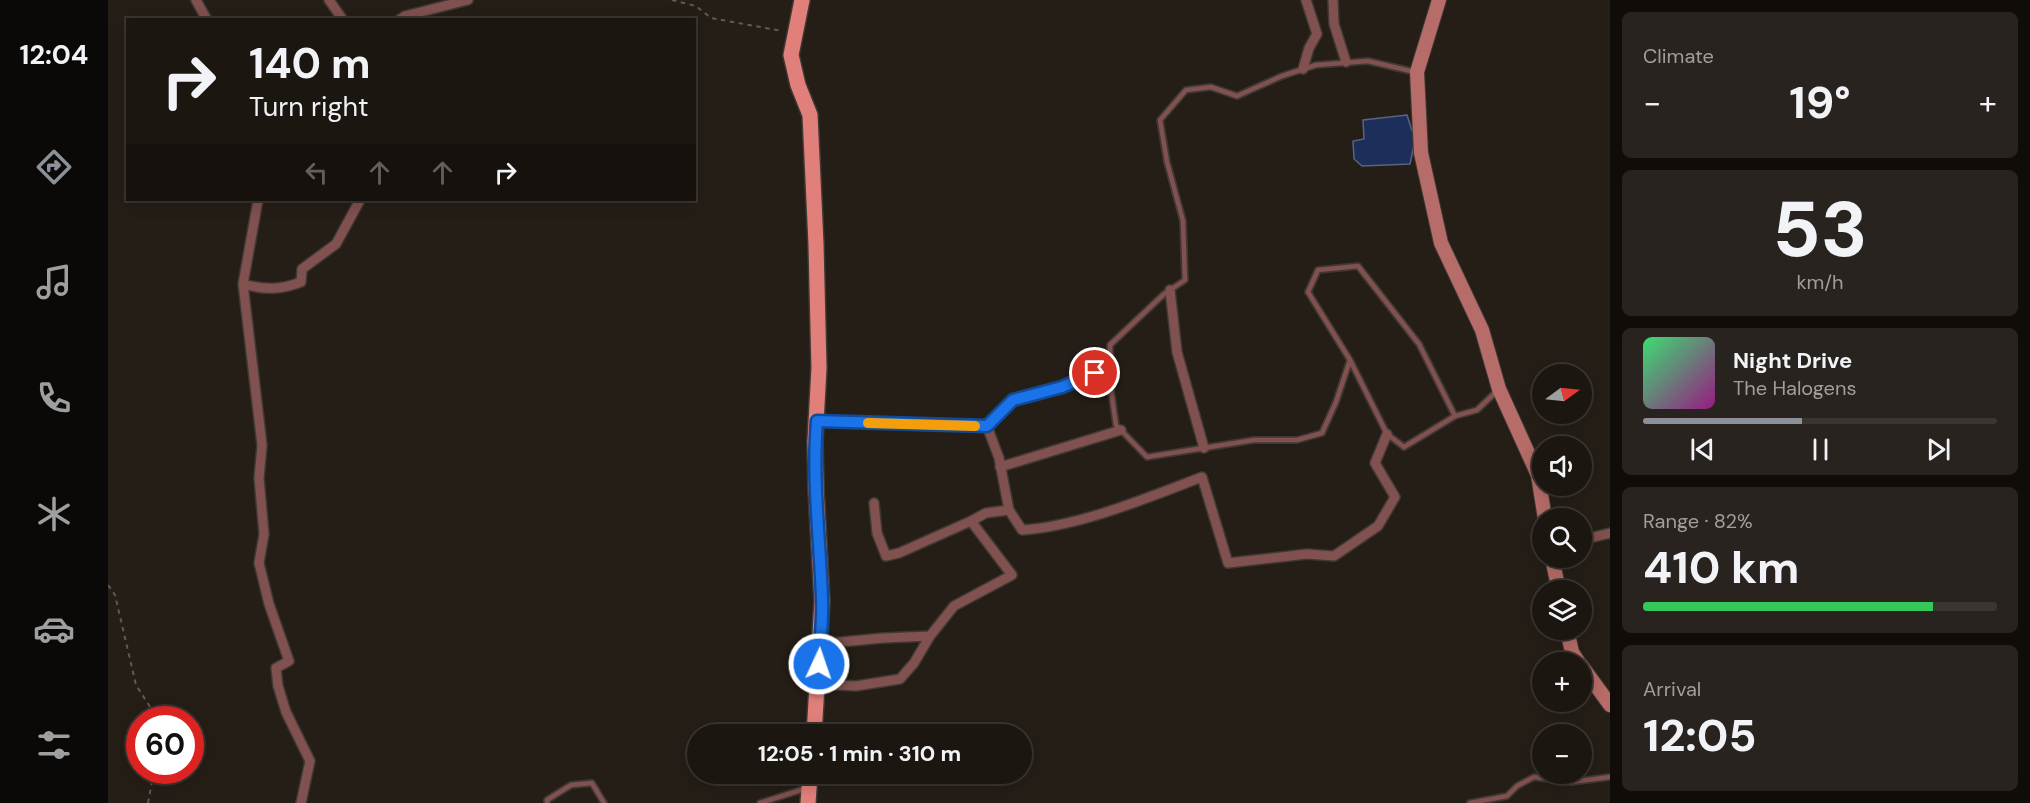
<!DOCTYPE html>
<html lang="en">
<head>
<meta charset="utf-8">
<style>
  :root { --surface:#1c1611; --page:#29231f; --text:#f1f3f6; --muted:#a09f9f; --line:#3a3531; --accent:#8c9099 }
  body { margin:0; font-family:"DM Sans",sans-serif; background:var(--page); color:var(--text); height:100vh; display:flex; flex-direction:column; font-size:22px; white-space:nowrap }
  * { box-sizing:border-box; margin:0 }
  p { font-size:20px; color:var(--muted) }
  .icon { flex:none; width:33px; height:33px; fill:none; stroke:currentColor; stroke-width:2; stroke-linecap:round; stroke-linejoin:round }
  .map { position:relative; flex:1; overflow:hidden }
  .details { display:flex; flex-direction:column; gap:12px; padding:12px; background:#0f0c09; width:420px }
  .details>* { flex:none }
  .banner { position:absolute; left:18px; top:18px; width:570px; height:183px; border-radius:0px; box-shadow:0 3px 15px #0003,0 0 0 2px var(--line); background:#1c1611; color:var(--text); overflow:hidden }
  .needle { width:39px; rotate:75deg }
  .controls { position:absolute; left:1424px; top:364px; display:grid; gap:12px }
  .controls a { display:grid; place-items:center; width:60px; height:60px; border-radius:50%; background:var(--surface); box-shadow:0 3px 15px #0003,0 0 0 2px var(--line); font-size:30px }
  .speed { position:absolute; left:18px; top:706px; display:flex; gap:12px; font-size:30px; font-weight:700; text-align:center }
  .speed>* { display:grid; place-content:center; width:78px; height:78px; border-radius:50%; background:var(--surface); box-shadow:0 3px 15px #0003,0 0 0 2px var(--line); line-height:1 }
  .speed .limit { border:9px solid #d22; background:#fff; color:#111 }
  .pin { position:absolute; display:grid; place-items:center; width:51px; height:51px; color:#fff; margin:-26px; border:3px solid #fff; border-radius:50%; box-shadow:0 2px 6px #0007 }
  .me { position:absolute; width:66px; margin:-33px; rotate:3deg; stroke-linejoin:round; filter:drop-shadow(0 0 4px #0008) }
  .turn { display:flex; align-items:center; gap:21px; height:126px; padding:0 24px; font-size:27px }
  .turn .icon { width:78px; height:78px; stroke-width:2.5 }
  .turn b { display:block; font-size:42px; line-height:51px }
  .lanes { display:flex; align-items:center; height:57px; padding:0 24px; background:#0003; justify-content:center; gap:30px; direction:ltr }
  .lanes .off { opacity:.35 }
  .big { font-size:45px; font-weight:700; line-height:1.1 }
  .details .widget { flex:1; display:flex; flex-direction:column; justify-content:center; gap:9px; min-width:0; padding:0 21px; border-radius:9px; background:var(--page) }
  .details .dial { align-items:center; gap:0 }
  .dial b { font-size:78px; line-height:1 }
  .song { display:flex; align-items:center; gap:18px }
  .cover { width:72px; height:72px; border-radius:9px; background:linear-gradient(135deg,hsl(140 70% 55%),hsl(310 70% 35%)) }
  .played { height:6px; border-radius:3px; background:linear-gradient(90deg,var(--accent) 45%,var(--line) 45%) }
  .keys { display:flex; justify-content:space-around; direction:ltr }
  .heat { display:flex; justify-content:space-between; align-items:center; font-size:33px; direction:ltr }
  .charge { height:9px; border-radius:4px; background:linear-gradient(90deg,#34c759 82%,var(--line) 0) }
  .trip { position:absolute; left:579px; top:724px; width:345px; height:60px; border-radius:30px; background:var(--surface); box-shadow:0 3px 15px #0003,0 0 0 2px var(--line); font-weight:700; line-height:60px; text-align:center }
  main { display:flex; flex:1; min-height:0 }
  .dock { display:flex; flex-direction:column; width:108px; justify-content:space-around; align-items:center; background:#0b0907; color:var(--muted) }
  .dock .icon { width:42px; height:42px }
  .dock .current { color:var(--accent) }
  .dock b { font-size:27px; color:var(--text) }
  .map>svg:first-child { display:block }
  .water { fill:#1c2e59; stroke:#596480; stroke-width:1.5 }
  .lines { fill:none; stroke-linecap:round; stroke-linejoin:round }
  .service-casing { stroke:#403933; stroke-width:8 }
  .minor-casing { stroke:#403933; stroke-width:12 }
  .secondary-casing { stroke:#403933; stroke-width:16 }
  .primary-casing { stroke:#403933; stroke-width:18 }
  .path { stroke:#5f5952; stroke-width:2; stroke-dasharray:4.5 4.5; stroke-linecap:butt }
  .service { stroke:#80514e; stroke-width:4.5 }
  .minor { stroke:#80514e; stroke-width:9 }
  .secondary { stroke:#b66c68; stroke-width:14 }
  .primary { stroke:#e1807b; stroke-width:15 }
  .route-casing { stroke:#114b97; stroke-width:15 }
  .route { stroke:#1a73e8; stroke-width:10 }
  .slow { stroke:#f59e0b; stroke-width:10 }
</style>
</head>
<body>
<main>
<nav class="dock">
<b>12:04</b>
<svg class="icon current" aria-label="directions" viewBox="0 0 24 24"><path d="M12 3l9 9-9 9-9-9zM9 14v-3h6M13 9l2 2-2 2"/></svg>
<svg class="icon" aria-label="music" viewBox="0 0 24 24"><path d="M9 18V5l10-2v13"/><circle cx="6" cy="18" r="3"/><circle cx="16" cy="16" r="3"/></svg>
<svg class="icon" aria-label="phone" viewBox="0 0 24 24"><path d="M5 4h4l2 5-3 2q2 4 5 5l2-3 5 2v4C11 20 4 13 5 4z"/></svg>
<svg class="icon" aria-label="climate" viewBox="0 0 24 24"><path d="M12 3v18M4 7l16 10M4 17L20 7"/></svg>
<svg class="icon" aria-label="car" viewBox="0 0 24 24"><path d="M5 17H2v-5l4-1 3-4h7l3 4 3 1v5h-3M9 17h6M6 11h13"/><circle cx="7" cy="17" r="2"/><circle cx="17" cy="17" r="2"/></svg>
<svg class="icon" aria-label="filters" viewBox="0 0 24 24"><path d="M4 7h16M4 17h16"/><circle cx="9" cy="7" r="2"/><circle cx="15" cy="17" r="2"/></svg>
</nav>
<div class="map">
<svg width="1502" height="803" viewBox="0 0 1502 803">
  <rect width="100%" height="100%" fill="#251e17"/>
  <path class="water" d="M1299,115L1307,140L1302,164L1254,166L1246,159L1245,141L1256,139L1255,120Z"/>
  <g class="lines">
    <defs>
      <path id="service" d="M1242,360L1228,402L1214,433L1189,440H1146L1039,457L1008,425L1003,390L1002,345L1056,294L1077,280L1075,221L1059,162L1052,120L1078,90L1103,87L1129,96L1174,76L1208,65L1260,61L1307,72
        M1347,416L1311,344L1250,266L1210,270L1200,292L1242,360L1279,434L1296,447L1347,416L1369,410L1389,391
        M439,803V800L463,785L484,783L496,803
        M652,803L699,788
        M1362,803L1399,796L1409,786L1426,777L1463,782L1502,777"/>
      <path id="minor" d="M88,0L99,20
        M221,0L235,20
        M1225,0L1226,24L1238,62
        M291,20L297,16L360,0
        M1195,69L1201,48L1209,34L1198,0
        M150,200L135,284L154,445L151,478L156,534L151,563L161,604L181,661L168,668L170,686L178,712L202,761L193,803
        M135,284C157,290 173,290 193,282L194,269L228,244L252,200
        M1062,290L1069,352L1096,448
        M709,421L879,426L891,458L901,510L914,530C972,526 1039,498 1094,477L1120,563L1199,554L1226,556L1270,526L1287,497L1267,463L1279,434
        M879,426L905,400L954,387L1003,366
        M892,467L1013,430
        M766,503L769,533L778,556L791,553L863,521L904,575L846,606L822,636
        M863,521L878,513L901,510
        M1473,540L1502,533
        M710,684L748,686L792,679L806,663L822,636L775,638L712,644"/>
      <path id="secondary" d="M1331,0L1309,72L1313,153L1333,243L1374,330L1391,389L1430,475L1437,519
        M1444,558L1451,591
        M1459,630L1464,652L1471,663
        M1473,665L1502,705"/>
      <path id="primary" d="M694,0L683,55L690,85L702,115L708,244L711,368L707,441L708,489L714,601L706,735
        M700,803L702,774"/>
    </defs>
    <use href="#service" class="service-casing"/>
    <use href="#minor" class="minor-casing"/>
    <use href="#secondary" class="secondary-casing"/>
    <use href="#primary" class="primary-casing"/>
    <path class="path" d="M564,0L588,6L603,18L674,31
      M0,585L7,595L28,685L46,713V720
      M40,803L46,771"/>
    <use href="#service" class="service"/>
    <use href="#minor" class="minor"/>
    <use href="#secondary" class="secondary"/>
    <use href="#primary" class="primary"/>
  </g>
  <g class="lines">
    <defs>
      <path id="route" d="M711,664C712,642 715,620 714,599C712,540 704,480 709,421L879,426L905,400L954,387L987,373"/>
    </defs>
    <use href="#route" class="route-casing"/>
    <use href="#route" class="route"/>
    <path class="slow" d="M760,423L867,426"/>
  </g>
</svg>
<div class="controls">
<a><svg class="needle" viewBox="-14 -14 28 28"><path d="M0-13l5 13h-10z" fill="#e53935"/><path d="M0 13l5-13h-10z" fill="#a09f9f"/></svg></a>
<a><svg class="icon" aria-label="sound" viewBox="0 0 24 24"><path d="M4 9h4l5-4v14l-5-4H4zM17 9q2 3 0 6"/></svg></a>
<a><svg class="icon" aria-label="search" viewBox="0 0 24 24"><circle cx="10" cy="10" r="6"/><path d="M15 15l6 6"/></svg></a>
<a><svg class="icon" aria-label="layers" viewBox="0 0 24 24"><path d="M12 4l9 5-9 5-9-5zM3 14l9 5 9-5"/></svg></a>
<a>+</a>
<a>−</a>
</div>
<div class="speed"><div class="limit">60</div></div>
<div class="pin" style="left:987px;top:373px;background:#d93025"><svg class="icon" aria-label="arrive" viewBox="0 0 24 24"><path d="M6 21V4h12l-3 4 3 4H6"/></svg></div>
<svg class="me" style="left:711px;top:664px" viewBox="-20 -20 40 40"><circle r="17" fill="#1a73e8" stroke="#fff" stroke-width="3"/><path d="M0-11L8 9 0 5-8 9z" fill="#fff"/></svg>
<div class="trip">12:05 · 1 min · 310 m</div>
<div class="banner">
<div class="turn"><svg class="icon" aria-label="right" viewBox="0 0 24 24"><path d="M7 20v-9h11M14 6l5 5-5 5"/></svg><div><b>140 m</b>Turn right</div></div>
<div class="lanes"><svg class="icon off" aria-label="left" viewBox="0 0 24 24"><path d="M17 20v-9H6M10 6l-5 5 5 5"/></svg><svg class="icon off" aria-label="ahead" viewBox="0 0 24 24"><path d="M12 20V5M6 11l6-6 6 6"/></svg><svg class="icon off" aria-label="ahead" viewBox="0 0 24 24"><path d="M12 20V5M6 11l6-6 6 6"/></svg><svg class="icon" aria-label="right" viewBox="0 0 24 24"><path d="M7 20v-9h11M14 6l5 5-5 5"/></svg></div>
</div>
</div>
<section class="details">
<div class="widget"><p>Climate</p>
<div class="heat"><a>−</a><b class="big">19°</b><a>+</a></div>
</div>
<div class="widget dial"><b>53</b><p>km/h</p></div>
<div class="widget">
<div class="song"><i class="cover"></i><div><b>Night Drive</b><p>The Halogens</p></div></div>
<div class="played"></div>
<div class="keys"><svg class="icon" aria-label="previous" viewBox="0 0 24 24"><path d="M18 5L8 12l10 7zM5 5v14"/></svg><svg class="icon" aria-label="pause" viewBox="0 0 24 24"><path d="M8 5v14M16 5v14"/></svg><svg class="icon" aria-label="next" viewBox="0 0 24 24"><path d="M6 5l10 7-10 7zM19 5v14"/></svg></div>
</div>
<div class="widget"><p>Range · 82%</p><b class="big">410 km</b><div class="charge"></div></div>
<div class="widget"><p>Arrival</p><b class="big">12:05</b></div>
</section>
</main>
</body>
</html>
